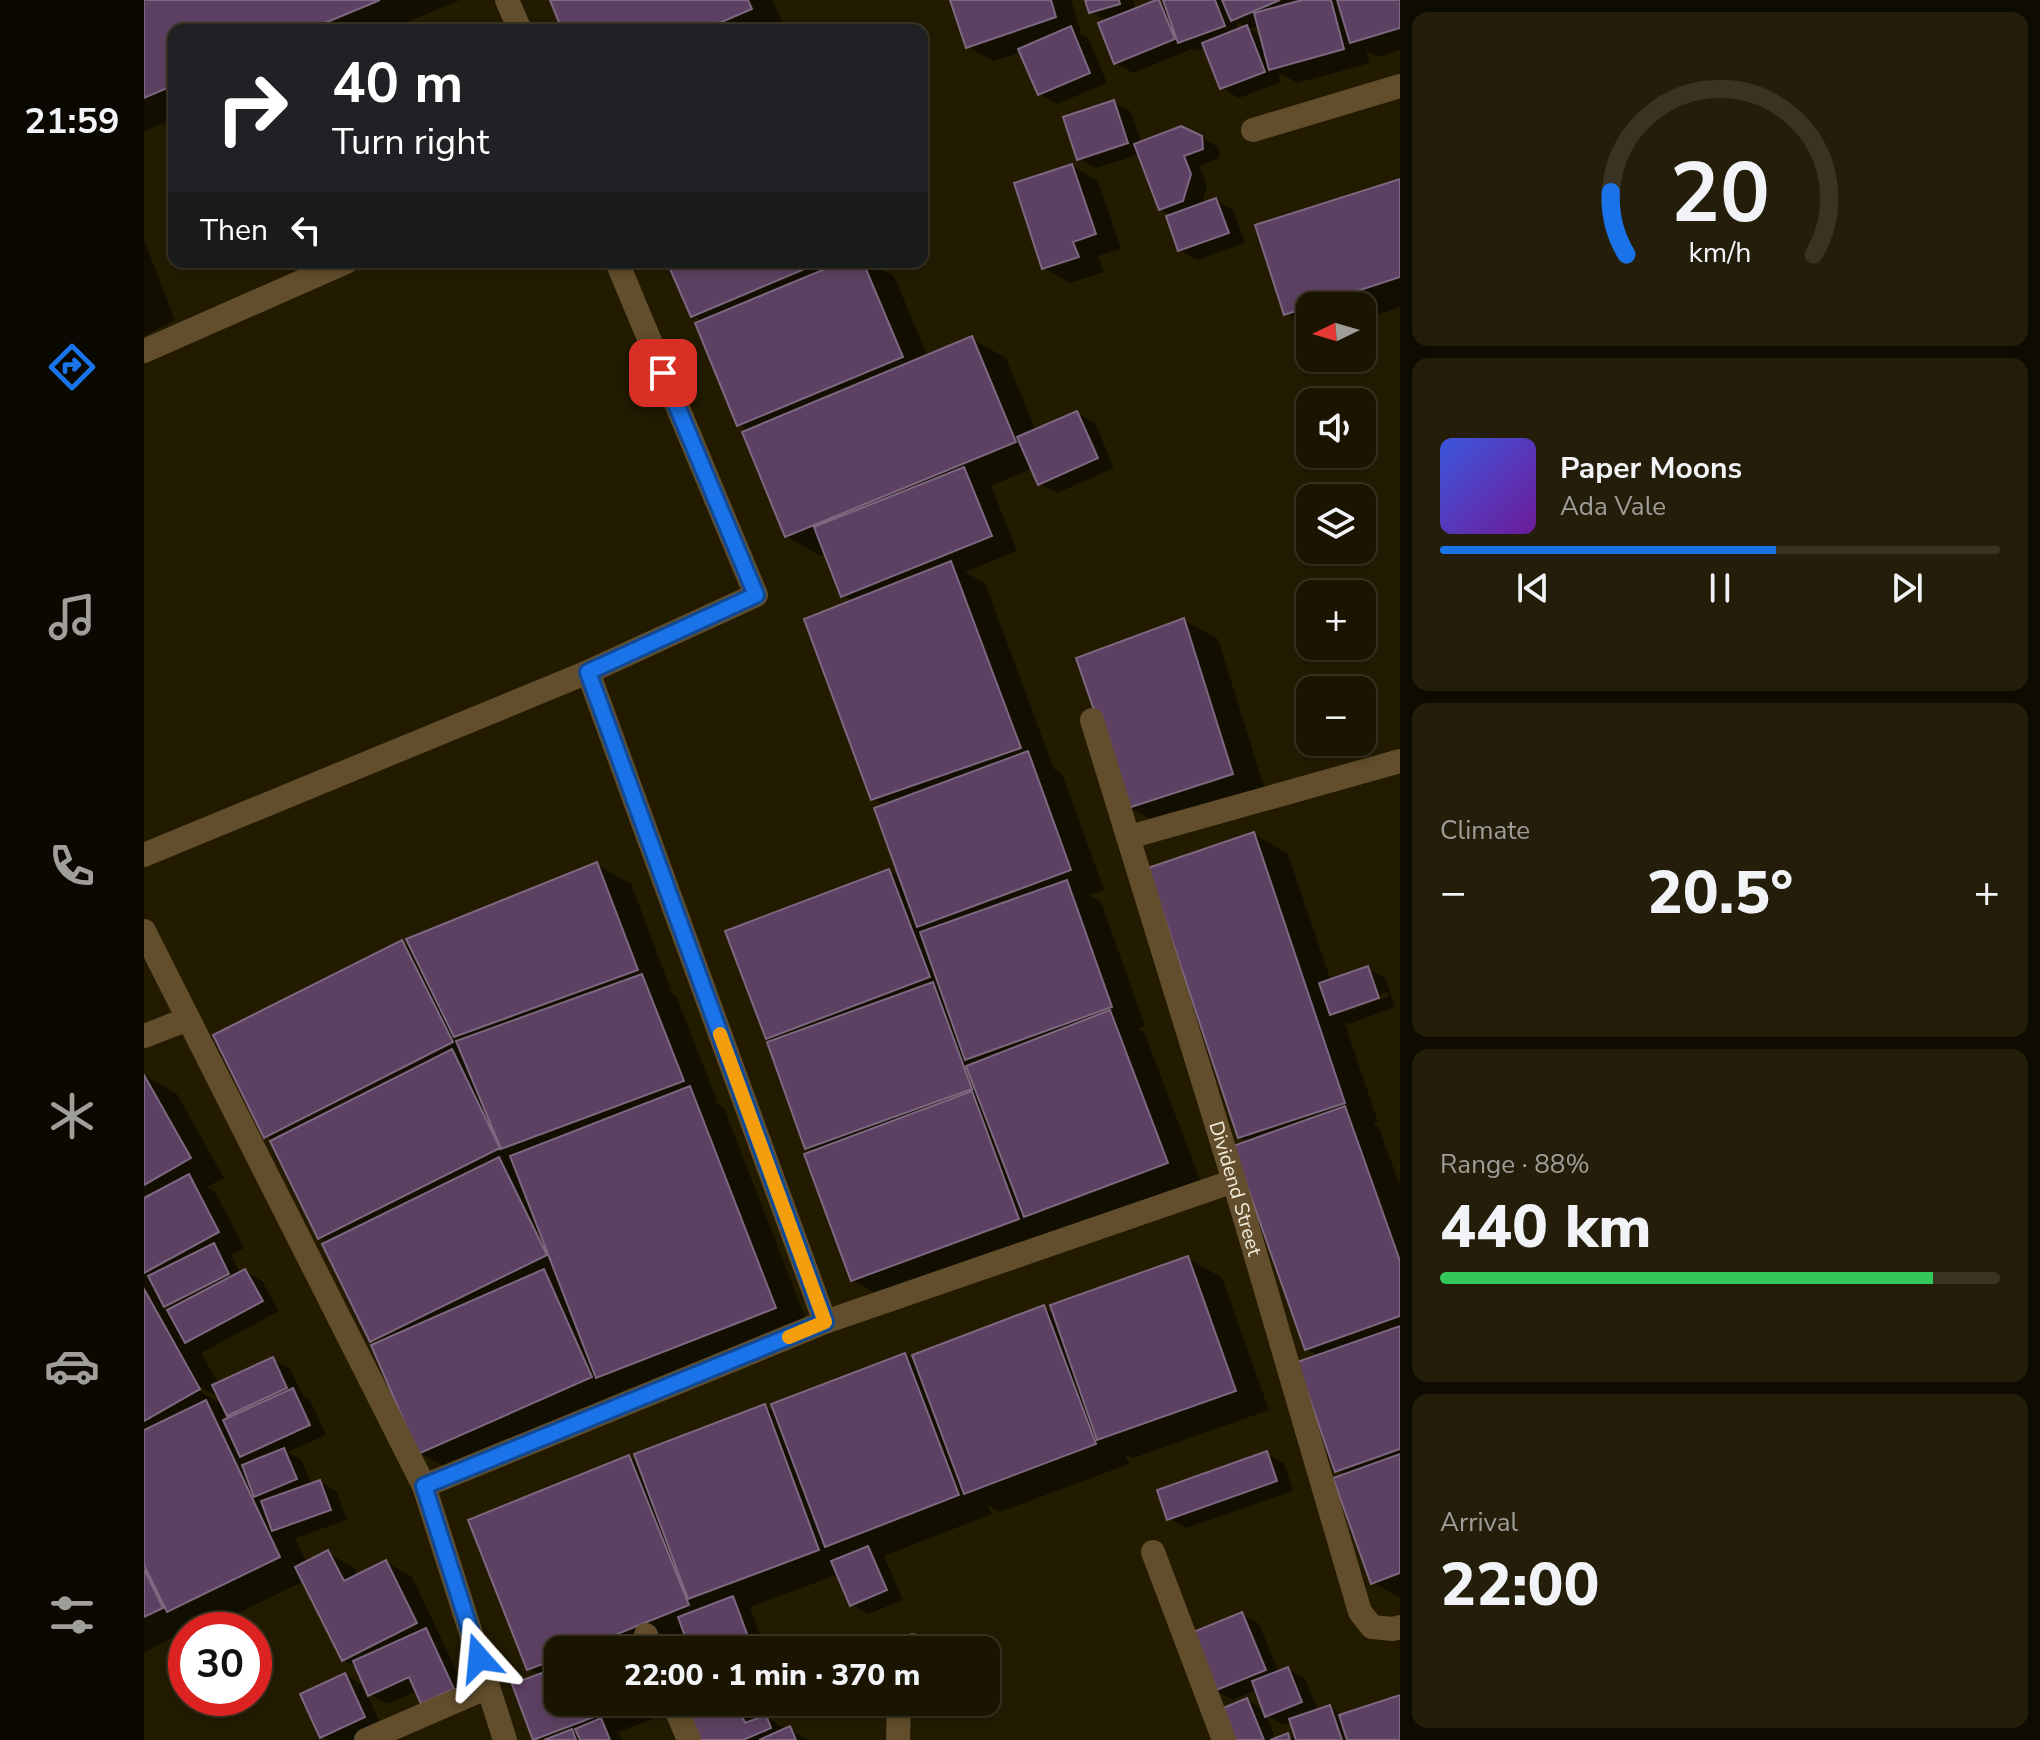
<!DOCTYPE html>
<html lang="en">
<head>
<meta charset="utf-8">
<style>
  :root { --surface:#1a1400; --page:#231d0a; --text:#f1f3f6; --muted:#9f9e99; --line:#383322; --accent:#1a73e8 }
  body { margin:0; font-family:"Nunito Sans",sans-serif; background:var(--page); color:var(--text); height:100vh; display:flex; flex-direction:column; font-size:30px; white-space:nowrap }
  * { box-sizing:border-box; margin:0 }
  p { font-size:26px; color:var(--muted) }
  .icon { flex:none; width:44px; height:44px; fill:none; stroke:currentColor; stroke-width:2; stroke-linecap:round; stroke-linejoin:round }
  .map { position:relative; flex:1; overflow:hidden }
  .panel { display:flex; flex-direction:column; gap:12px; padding:12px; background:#0e0b00; width:640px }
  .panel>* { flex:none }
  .hud { position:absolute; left:24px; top:24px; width:760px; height:244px; border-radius:16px; box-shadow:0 4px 12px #0003,0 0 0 2px var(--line); background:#202124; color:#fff; overflow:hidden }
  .needle { width:52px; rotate:265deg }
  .fabs { position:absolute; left:1152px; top:292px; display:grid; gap:16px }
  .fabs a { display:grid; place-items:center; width:80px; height:80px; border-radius:16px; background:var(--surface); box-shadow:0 4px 12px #0003,0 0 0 2px var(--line); font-size:40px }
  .speed { position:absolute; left:24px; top:1612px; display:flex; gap:16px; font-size:40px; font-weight:700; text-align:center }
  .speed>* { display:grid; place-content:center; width:104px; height:104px; border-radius:50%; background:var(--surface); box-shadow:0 4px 12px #0003,0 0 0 2px var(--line); line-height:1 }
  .speed .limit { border:12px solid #d22; background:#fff; color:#111 }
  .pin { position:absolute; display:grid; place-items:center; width:68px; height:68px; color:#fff; margin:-34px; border-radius:16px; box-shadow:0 4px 12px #0006 }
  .me { position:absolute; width:88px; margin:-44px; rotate:342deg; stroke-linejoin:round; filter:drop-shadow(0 0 6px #0008) }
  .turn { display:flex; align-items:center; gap:28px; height:168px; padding:0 32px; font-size:36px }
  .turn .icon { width:104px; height:104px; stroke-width:2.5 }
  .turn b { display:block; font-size:56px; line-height:68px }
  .then { display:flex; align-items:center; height:76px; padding:0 32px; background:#0003; gap:16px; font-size:30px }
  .big { font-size:60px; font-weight:800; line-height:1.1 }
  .panel .tile { flex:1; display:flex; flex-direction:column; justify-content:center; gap:12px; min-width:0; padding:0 28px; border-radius:16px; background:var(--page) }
  .panel .dial { align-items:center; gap:0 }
  .dial svg { height:208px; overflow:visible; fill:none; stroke:var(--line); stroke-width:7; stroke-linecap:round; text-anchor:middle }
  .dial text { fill:var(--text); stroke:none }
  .song { display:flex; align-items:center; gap:24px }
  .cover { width:96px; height:96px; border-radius:12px; background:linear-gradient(135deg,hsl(230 70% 55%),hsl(280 70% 35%)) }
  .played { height:8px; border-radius:4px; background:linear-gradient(90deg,var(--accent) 60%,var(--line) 60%) }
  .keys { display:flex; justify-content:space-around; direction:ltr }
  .heat { display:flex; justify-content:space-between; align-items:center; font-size:44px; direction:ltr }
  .charge { height:12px; border-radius:6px; background:linear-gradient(90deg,#34c759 88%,var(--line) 0) }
  .trip { position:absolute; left:400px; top:1636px; width:456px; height:80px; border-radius:16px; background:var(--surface); box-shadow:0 4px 12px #0003,0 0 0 2px var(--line); font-weight:800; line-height:80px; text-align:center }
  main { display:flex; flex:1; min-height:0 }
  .tab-bar { display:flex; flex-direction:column; width:144px; justify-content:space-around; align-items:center; background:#0a0800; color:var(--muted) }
  .tab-bar .icon { width:56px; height:56px }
  .tab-bar .active { color:var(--accent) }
  .tab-bar b { font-size:36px; color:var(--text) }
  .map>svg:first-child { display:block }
  .shadow { fill:#0007; fill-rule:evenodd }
  .building { fill:#5d4162; stroke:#7d6880; stroke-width:2 }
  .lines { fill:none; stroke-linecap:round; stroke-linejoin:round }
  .minor { stroke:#624e2c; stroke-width:24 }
  .route-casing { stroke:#114b97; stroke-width:20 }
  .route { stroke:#1a73e8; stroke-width:14 }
  .slow { stroke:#f59e0b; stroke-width:14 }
  .labels { text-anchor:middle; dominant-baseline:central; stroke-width:8; stroke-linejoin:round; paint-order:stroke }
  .street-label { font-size:20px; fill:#f3eddd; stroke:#1a1100 }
</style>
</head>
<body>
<main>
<nav class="tab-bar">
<b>21:59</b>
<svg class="icon active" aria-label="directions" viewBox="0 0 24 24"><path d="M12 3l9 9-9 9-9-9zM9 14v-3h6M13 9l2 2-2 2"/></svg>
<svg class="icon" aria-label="music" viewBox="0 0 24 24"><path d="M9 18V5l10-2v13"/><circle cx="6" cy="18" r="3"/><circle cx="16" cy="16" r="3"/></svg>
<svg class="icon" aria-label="phone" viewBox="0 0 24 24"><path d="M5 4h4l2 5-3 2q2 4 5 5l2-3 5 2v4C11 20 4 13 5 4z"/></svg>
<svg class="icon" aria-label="climate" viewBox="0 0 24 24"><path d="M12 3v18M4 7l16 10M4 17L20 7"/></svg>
<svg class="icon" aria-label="car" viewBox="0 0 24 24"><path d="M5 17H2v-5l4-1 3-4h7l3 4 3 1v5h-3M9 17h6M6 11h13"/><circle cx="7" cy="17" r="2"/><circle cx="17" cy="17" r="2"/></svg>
<svg class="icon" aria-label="filters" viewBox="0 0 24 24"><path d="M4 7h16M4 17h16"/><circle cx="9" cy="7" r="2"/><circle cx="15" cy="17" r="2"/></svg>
</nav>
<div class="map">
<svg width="1256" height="1740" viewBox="0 0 1256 1740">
  <rect width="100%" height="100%" fill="#231b00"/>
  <path class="shadow" d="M0,0H316L244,30H30V119L0,131Z
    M408,0H629L641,28L421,30Z
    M814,0H927L937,32L934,33L944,38L963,83L913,104L895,94L878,52L849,61L823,46Z
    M944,0H989L992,10L1014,1L1023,6L1021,0H1154L1156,3L1166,0H1256V50L1234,57L1222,50L1226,63L1153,83L1134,72L1137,82L1095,98L1077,88L1062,48L1053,51L1048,49L989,73L972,63L964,21L947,12ZM1092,21L1103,28L1095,31ZM1115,26L1118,36L1106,29Z
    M970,102L987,112L997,143L1058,137L1075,148V158L1056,166L1063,185L1058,205L1072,200L1089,210L1101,243L1053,260L1036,250L1028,216L1016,209L996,154L952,168L934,158Z
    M928,166L954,181L977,249L954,256L960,272L926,283L900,268Z
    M1256,181V307L1218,320V306H1166V327L1142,313Z
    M0,240L31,320L0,336Z
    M526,262H742L744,267L738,270L750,276L784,357L828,339L862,358L892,431L933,413L951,423L970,468L913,493L895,483L889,468L847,486L873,551L821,572L841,583L910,769L918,773L960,890L945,895L957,902L1001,1026L994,1029L1000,1032L1057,1182L916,1235L905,1229L908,1238L743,1300L708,1280L671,1152L663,1148L630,1042L623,1038L745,871L757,878L742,806L729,798L710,601L699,595L682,553L676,556L642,536L606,431L595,424L560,322L548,315Z
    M1040,620L1074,639L1122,793L1020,827L985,807Z
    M1110,834L1144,854L1187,981L1223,968L1241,978L1251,1007L1205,1024L1200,1021L1234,1122L1229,1124L1235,1128L1256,1186V1598L1228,1582L1202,1475L1193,1470L1175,1356L1162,1349L1105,1142L1095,1137ZM1243,992L1245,996L1198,1013V1009Z
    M453,865L487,884L527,990L524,991L532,996L573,1100L570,1102L580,1108L665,1327L488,1397L478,1391L481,1397L310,1472L276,1453L233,1344L228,1341L185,1243L176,1238L127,1139L122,1136L258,942L270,949Z
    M0,1075L33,1094L80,1178L63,1187L71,1192L100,1248L87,1255L96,1273L101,1271L118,1281L135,1311L57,1353L75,1384L128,1359L146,1369L159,1396L166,1400L182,1435L144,1452L157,1460L168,1485L176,1482L193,1492L203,1520L151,1538L163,1563L184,1553L210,1568L214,1576L242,1562L268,1577L326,1699L273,1691L243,1704L222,1692L238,1727L209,1740H184L178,1736L201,1675L223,1688L214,1668L199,1660L160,1581L60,1630L52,1627L42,1630L0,1653ZM48,1382L78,1399V1404L46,1386Z
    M1044,1258L1078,1278L1125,1410L989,1458L981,1454L985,1464L856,1512L844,1505L848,1514L740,1556L759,1600L724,1614L707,1604L695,1574L606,1607L619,1644L601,1650H548L544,1638L515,1650H414V1702H502L509,1719L474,1732L478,1740L390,1739L396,1675L385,1669L485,1457L496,1464L621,1407L632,1413L761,1355L773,1362L899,1308L911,1314Z
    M1122,1453L1140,1463L1149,1491L1042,1528L1025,1518Z
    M1098,1614L1115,1624L1135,1672L1144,1669L1161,1679L1174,1711L1186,1707L1200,1715L1256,1697V1740H1154L1148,1723L1140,1725L1122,1715L1132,1740L1144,1735L1152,1740H1086L1103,1700L1122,1711L1113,1690L1089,1700L1071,1690Z
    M566,1702H602L612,1721L622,1717L639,1727L641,1731L646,1728L664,1740H555Z"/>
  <path class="building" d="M0,0H236L164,30H30V85L0,98Z
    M406,0H604L608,9L559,30H418Z
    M806,0H907L912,17L822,48Z
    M941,0H975L976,4L945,13Z
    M1012,0H1015L1031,39L970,64L954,23Z
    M1019,0H1071L1081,26L1034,43Z
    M1078,0H1136L1087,21Z
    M1158,0H1187L1200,49L1125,70L1110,13Z
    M1193,0H1256V28L1206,43Z
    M1103,25L1121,72L1076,89L1058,43Z
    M927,26L946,73L894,95L874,49Z
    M970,100L984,143L933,160L919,117Z
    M1037,126L1058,136L1059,149L1040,156L1047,174L1039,201L1015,210L990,144Z
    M928,164L952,234L929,242L935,257L898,269L870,183Z
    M1256,179V277L1140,315L1111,225Z
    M1072,198L1085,233L1034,251L1022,216Z
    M523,262H677L547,317Z
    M698,262H719L759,357L593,426L551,323Z
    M828,336L872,442L641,537L598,432Z
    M933,411L954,458L894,485L873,437Z
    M820,467L848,536L697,597L670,527Z
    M807,561L877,748L727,800L660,619Z
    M1040,618L1089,774L984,808L932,658Z
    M884,751L927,870L773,927L730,808Z
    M1110,832L1201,1103L1094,1138L1004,868Z
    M453,862L494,970L310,1037L262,939Z
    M745,869L786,977L622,1039L581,931Z
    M923,880L968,1007L821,1060L776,932Z
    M258,940L309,1042L120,1138L69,1035Z
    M1224,966L1235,998L1186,1015L1175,983Z
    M498,974L540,1081L357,1149L312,1041Z
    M789,982L828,1089L661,1149L623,1042Z
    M966,1010L1024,1163L880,1217L822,1066Z
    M308,1049L356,1148L174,1239L126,1141Z
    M0,1075L47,1158L0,1185Z
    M546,1086L632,1308L452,1378L366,1156Z
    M828,1091L875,1219L707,1281L660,1154Z
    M1201,1106L1256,1261V1316L1161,1350L1089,1146Z
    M355,1157L403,1255L226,1342L178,1244Z
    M45,1174L75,1232L0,1273V1198Z
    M70,1243L85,1274L20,1307L4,1276Z
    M1044,1256L1092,1391L953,1440L906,1305Z
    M101,1269L119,1301L41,1343L23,1310Z
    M400,1269L448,1377L274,1454L227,1345Z
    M0,1289L56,1389L0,1421Z
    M900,1305L952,1444L820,1494L768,1355Z
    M1256,1326V1449L1191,1472L1153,1362Z
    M761,1353L815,1495L681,1547L627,1404Z
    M129,1357L143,1388L83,1416L68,1385Z
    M149,1388L166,1425L96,1457L79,1420Z
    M62,1400L136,1557L23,1612L0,1565V1430Z
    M621,1404L675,1550L544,1599L490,1454Z
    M140,1448L153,1479L110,1497L98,1465Z
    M1123,1451L1133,1481L1023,1520L1013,1490Z
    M1256,1454V1573L1227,1584L1189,1478Z
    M485,1455L545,1605L434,1650H414V1658L383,1670L324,1520Z
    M176,1480L187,1510L128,1531L117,1501Z
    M724,1546L743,1590L706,1606L687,1561Z
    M184,1550L200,1581L242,1560L273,1623L198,1661L151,1567Z
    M0,1569L19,1608L0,1617Z
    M589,1596L603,1634L558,1650H546L534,1617Z
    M1098,1612L1122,1670L1070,1691L1047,1633Z
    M282,1628L310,1689L277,1704L265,1677L224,1696L209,1661Z
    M591,1642L594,1650H572Z
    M414,1667V1702L484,1704L389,1740L368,1684Z
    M1144,1667L1158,1702L1121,1717L1108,1681Z
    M201,1673L221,1717L176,1738L156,1694Z
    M1256,1695V1740H1203L1195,1715Z
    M1103,1698L1120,1740H1084L1072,1711Z
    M561,1702H592L601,1723L622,1715L627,1728L599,1740H553L541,1710Z
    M1186,1705L1198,1740H1152L1145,1719Z
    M457,1718L466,1740H436L431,1729Z
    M646,1726L652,1740H615Z
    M428,1729L432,1740H400Z
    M1144,1733L1146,1740H1126Z"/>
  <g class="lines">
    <g class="minor">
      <path d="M363,0L376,30"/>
      <path d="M1109,130L1256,86"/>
      <path d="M0,351L202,262"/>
      <path d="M444,672L681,1322"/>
      <path id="s1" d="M948,720L1090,1181L1216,1612L1228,1627L1249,1629L1256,1627"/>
      <path d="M985,837L1256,761"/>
      <path d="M0,855L444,672L612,595L473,262"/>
      <path d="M0,931L280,1486L361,1740"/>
      <path d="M0,1036L44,1019"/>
      <path d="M280,1486L681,1322L1090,1181"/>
      <path d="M1009,1552L1080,1740"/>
      <path d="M502,1635L508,1650"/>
      <path d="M767,1650L769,1645"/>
      <path d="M529,1702L545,1740"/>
      <path d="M222,1740L344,1687"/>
      <path d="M754,1740L755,1702"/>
    </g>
  </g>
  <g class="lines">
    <defs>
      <path id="route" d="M335,1658L280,1486L681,1322L444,672L612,595L519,373"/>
    </defs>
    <use href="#route" class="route-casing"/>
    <use href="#route" class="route"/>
    <path class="slow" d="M576,1034L681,1322L645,1337"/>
  </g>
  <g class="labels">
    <g class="street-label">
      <text stroke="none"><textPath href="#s1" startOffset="490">Dividend Street</textPath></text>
    </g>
  </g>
</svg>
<div class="fabs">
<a><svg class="needle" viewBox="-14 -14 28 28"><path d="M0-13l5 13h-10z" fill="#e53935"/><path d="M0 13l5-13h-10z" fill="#9f9e99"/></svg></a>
<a><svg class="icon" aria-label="sound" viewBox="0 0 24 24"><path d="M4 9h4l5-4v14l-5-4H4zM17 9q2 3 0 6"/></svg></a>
<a><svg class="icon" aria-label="layers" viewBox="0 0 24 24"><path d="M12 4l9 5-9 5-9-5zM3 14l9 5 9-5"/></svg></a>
<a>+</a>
<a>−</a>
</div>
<div class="speed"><div class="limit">30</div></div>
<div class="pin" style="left:519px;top:373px;background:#d93025"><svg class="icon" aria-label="arrive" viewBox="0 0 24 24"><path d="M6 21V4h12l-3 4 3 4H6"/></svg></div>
<svg class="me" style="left:335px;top:1658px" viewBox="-20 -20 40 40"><path d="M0-17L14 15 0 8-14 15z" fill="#1a73e8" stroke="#fff" stroke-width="4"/></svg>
<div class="trip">22:00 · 1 min · 370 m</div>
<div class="hud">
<div class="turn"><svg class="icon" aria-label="right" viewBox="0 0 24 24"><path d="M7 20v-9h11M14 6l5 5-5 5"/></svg><div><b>40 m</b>Turn right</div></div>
<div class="then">Then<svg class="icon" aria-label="left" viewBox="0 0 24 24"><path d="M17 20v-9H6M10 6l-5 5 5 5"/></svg></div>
</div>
</div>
<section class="panel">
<div class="tile dial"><svg viewBox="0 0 100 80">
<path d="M14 69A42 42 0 1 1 86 69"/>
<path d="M14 69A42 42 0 0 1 8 45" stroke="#1a73e8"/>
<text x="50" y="56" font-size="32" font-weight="700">20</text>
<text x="50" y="72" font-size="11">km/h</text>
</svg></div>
<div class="tile">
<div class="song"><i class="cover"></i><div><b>Paper Moons</b><p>Ada Vale</p></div></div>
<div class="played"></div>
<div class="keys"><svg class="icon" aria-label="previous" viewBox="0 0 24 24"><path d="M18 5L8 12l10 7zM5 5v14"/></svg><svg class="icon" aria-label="pause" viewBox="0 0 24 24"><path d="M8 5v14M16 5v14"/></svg><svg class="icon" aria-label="next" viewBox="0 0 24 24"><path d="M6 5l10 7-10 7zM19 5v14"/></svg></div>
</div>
<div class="tile"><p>Climate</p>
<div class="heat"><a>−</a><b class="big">20.5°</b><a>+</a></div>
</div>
<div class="tile"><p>Range · 88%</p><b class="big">440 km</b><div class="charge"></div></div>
<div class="tile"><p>Arrival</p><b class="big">22:00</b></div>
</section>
</main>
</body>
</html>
